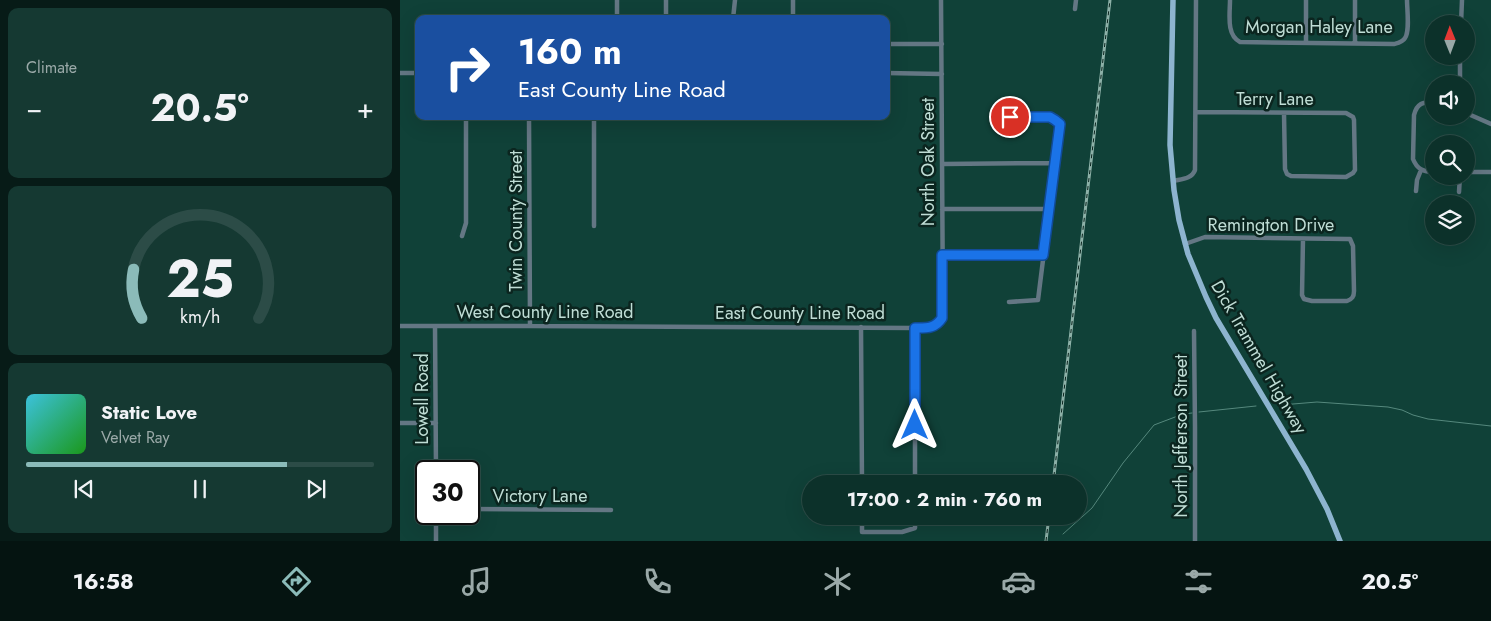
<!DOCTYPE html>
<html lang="en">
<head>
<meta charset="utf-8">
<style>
  :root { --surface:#0c312a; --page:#153932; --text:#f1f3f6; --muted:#9aa9a8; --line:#2c4c47; --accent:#8bbbb9 }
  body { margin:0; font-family:Jost,sans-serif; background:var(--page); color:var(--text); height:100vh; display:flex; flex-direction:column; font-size:19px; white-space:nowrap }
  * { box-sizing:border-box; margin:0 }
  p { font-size:16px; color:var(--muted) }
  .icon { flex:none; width:28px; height:28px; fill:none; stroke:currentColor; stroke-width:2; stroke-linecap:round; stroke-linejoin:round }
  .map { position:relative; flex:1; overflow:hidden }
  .details { display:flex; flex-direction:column; gap:8px; padding:8px; background:#071b17; width:400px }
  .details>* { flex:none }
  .hud { position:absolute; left:15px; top:15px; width:475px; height:105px; border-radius:10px; box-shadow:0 5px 20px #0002,0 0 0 1px var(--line); background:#1a4fa0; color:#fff; overflow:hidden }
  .needle { width:32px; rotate:359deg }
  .fabs { position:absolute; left:1025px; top:15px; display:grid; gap:10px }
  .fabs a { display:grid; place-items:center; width:50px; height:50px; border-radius:50%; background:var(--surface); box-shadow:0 5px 20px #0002,0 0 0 1px var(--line); font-size:25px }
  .speed { position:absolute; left:15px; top:460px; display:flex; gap:10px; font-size:25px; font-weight:700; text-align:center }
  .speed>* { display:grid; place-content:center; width:65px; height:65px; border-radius:50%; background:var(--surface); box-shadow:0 5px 20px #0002,0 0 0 1px var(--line); line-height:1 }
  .speed .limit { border:2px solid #111; border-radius:8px; background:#fff; color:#111 }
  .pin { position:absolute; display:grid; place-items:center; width:42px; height:42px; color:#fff; margin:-21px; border:2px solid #fff; border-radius:50%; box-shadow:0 1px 5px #0007 }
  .me { position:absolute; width:55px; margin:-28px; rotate:0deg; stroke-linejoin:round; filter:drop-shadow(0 0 4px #0008) }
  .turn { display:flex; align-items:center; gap:18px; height:105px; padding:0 20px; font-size:22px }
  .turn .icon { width:65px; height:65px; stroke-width:2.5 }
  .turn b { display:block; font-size:35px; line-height:42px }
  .big { font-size:38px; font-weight:700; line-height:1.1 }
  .details .tile { flex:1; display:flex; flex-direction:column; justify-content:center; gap:8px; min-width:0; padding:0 18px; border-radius:10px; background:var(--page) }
  .details .dial { align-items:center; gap:0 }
  .dial svg { height:130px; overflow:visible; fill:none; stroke:var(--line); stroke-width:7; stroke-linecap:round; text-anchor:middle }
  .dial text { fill:var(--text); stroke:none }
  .song { display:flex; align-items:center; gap:15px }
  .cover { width:60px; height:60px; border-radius:8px; background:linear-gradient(135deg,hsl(190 70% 55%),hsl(120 70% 35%)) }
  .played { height:5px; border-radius:2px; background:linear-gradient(90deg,var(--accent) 75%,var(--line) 75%) }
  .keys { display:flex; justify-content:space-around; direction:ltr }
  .heat { display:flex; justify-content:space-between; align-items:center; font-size:28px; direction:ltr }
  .trip { position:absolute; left:402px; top:475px; width:285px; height:50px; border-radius:25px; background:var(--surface); box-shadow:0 5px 20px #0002,0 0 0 1px var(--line); font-weight:700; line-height:50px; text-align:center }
  .tabs { display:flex; height:80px; justify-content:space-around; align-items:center; background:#051411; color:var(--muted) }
  .tabs .icon { width:35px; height:35px }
  .tabs .active { color:var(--accent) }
  .tabs b { font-size:22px; color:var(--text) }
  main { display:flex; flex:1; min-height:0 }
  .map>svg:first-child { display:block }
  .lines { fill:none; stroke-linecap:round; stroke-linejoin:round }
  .stream { stroke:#55887d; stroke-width:1 }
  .minor { stroke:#647784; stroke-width:4.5 }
  .major { stroke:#8db4cf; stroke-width:5.5 }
  .rail-casing { stroke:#8db1a8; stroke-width:3 }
  .rail { stroke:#0b251f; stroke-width:1; stroke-dasharray:4; stroke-linecap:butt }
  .route-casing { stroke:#114b97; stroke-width:12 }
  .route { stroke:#1a73e8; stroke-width:9 }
  .labels { text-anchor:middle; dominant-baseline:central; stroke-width:5; stroke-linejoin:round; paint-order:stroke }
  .street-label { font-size:18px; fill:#bfddd5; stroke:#0b251f }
</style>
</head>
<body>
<main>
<section class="details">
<div class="tile"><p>Climate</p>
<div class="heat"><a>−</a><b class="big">20.5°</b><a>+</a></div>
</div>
<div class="tile dial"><svg viewBox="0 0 100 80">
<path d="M14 69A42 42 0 1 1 86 69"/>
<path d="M14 69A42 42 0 0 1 9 39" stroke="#8bbbb9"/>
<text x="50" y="56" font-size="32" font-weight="700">25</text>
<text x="50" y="72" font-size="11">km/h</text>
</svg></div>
<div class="tile">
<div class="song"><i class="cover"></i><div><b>Static Love</b><p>Velvet Ray</p></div></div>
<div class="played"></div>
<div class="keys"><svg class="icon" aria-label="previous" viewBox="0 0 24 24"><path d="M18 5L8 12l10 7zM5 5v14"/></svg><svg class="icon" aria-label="pause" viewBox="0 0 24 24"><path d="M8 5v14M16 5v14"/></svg><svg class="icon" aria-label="next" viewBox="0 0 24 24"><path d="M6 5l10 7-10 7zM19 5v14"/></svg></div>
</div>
</section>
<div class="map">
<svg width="1091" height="541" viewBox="0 0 1091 541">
  <rect width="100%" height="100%" fill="#104138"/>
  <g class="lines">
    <path class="stream" d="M881,405L917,402L988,407L1002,410L1013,415L1028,419L1091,426
      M799,412L856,406
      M663,534L692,508L723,463L754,425L783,414L792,413"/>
    <path class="minor" d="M830,0C830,14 826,35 840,42L994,44C998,43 1003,42 1005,38C1010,31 1007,9 1007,0
      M906,0V43
      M955,0V43
      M675,9L676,0
      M217,19V0
      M266,19V0
      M333,19L335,0
      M393,19V0
      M1061,24L1062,0
      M486,44H542
      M0,73H19
      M486,73L542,74
      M1060,84V56
      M1034,102C1023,102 1017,103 1014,115L1013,159C1017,169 1023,172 1034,172
      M796,112L946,113L953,117L954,120L955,170L953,173L946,177L891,176L887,174L885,169L884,113
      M1066,113L1091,124
      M129,116L130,326
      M194,116V226
      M543,164L655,163
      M1066,172H1091
      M773,181C781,179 792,179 795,170L796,0
      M1016,191L1017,180L1021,170
      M1059,192L1060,176
      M542,209H649
      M62,236L66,223V116
      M785,244L805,237L947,239H950L953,246L954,291C954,297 952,299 947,301H912L904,299L902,295L903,239
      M542,255H643
      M609,302L638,300L660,124L655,119L650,117H610
      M0,326H130L515,328C528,327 540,329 543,313L541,0
      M35,326L36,471
      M461,327L462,484
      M794,331L795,427V541
      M0,423H36
      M515,484V328
      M69,509L211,510
      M462,516V532H502L515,528V516
      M36,541V514"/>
    <path class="major" d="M773,0L770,145L774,190L779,220L788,254L806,297L816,318L906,469L927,509L940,541"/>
    <defs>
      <path id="rail" d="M653,484L710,0
        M646,541L649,516"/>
    </defs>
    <use href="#rail" class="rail-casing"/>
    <use href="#rail" class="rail"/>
  </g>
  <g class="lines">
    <defs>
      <path id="route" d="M515,425V328C526,328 535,329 542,318V255H643L660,124L655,120L650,117H610"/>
    </defs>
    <use href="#route" class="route-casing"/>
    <use href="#route" class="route"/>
  </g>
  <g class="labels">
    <g class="street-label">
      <text x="919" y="27">Morgan Haley Lane</text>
      <text x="875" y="99">Terry Lane</text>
      <text transform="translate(528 162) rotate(-90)">North Oak Street</text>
      <text transform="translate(116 221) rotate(-90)">Twin County Street</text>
      <text x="871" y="225">Remington Drive</text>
      <text x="145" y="312">West County Line Road</text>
      <text x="400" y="313">East County Line Road</text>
      <text transform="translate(859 357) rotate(60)">Dick Trammel Highway</text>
      <text transform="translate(22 399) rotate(-90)">Lowell Road</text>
      <text transform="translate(781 436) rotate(-90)">North Jefferson Street</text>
      <text x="140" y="496">Victory Lane</text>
    </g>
  </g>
</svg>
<div class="fabs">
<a><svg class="needle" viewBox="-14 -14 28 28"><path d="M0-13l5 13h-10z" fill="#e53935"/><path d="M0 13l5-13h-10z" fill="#9aa9a8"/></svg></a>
<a><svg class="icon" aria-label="sound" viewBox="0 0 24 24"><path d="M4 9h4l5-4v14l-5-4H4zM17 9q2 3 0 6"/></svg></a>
<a><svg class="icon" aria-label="search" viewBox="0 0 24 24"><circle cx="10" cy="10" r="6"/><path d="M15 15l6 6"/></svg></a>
<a><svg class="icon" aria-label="layers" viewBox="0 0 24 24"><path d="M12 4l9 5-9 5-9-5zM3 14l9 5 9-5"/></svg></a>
</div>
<div class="speed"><div class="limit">30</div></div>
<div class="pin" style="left:610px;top:117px;background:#d93025"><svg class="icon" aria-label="arrive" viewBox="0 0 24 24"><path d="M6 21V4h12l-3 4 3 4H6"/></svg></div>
<svg class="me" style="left:515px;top:425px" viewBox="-20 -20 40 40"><path d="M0-17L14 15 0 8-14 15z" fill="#1a73e8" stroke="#fff" stroke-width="4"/></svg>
<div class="trip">17:00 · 2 min · 760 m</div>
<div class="hud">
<div class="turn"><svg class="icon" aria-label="right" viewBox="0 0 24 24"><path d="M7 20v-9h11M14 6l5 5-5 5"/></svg><div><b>160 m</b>East County Line Road</div></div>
</div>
</div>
</main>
<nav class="tabs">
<b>16:58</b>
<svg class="icon active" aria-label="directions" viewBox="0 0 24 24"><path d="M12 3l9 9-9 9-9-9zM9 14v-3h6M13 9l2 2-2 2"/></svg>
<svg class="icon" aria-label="music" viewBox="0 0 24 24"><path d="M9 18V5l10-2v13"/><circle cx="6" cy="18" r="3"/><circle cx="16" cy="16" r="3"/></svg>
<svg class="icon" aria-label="phone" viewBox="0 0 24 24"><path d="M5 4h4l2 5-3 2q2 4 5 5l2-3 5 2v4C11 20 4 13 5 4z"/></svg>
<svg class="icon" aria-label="climate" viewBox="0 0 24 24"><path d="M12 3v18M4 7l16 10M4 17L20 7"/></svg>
<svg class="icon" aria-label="car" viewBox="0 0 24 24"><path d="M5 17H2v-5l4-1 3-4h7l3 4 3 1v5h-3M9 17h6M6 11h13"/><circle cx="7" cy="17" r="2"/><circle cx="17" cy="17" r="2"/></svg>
<svg class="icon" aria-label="filters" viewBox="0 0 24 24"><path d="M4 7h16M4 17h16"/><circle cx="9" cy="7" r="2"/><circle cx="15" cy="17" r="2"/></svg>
<b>20.5°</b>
</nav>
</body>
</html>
